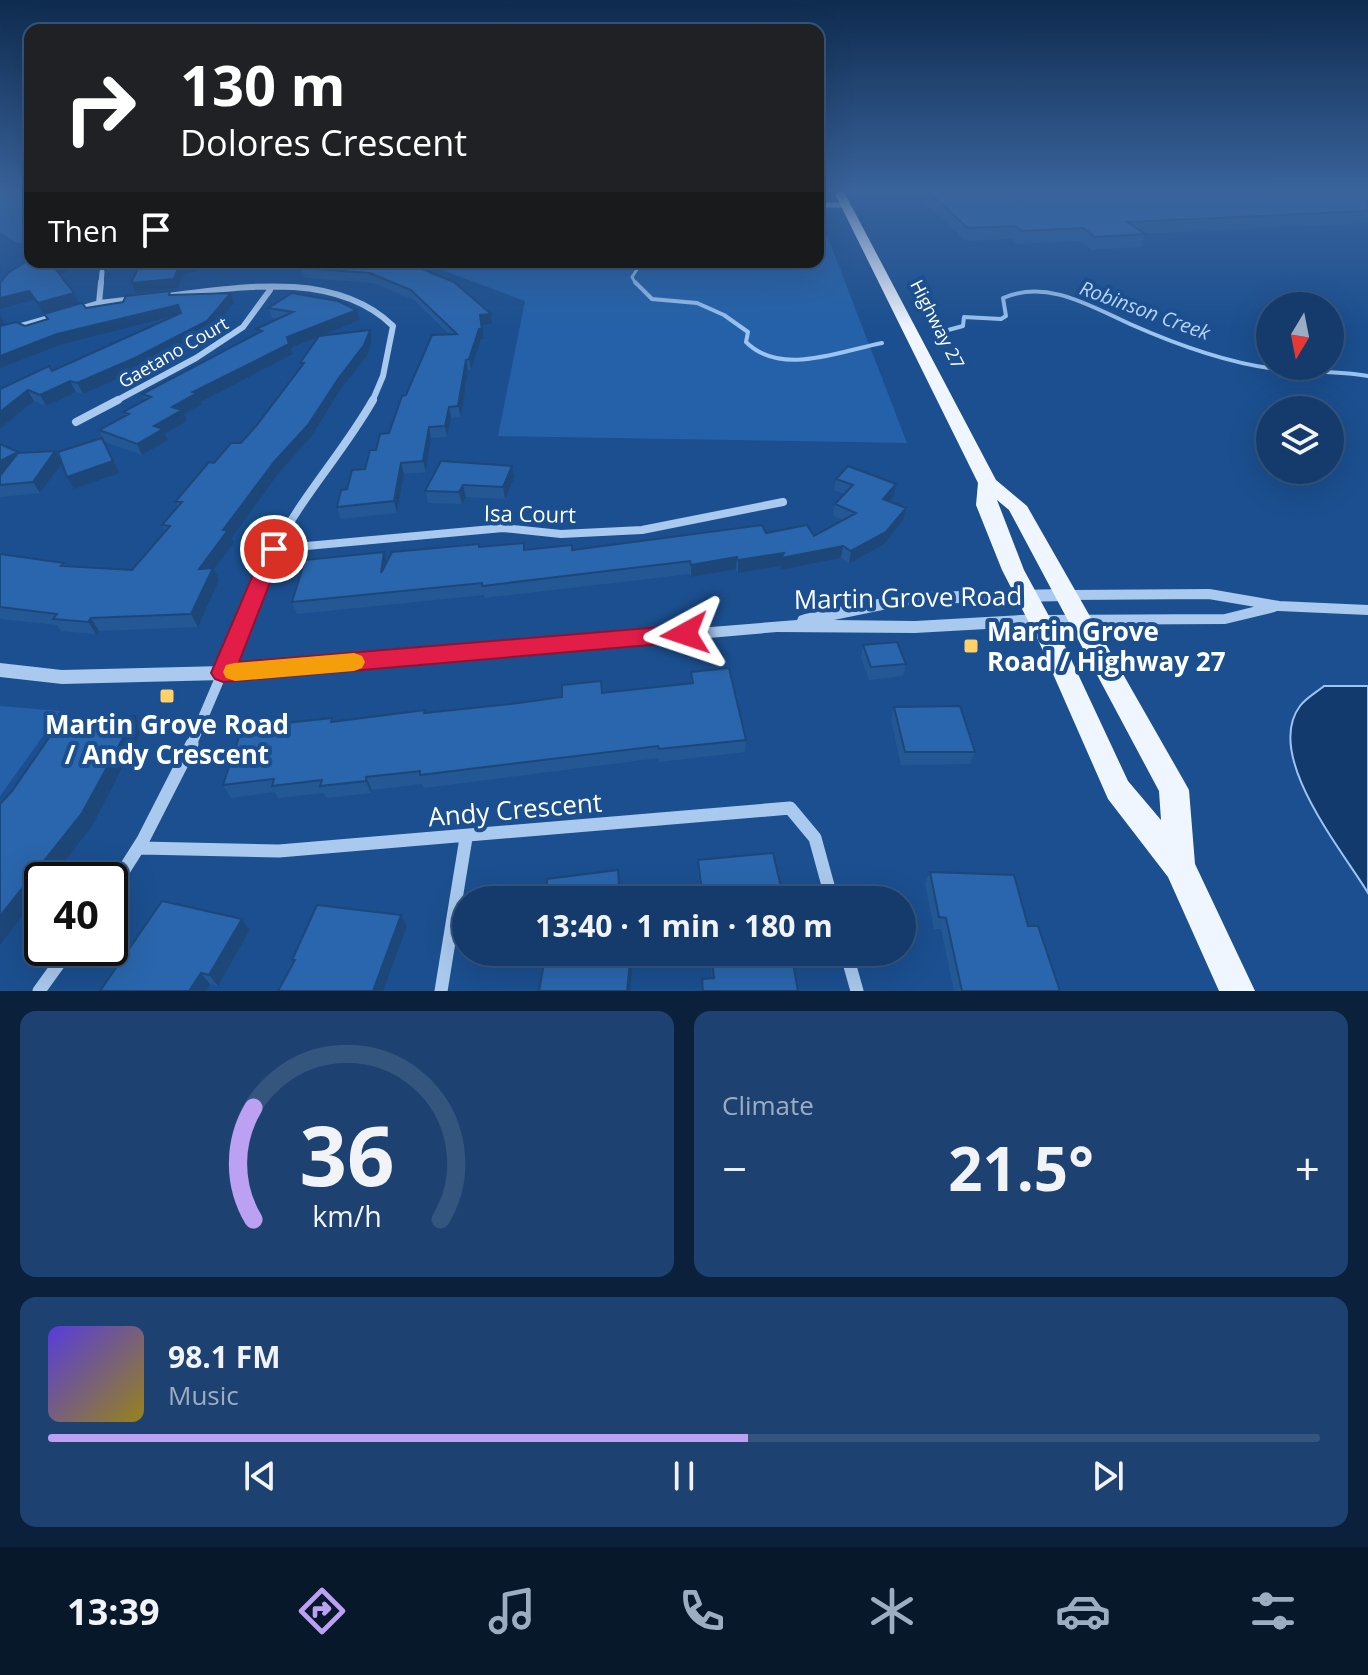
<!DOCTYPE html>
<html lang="en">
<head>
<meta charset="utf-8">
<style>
  :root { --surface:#143b6b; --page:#1d4271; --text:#f1f3f6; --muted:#9dadc1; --line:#33557e; --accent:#bca0f2 }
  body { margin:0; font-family:"Open Sans",sans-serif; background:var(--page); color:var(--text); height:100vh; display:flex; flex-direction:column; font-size:30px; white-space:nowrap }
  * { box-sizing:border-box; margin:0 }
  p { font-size:26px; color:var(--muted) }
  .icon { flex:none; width:44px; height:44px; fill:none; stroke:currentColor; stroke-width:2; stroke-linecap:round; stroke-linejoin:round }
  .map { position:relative; height:991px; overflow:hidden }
  .side { display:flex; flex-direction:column; gap:20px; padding:20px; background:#0b203b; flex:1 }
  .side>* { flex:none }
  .guide { position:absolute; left:24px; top:24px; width:800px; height:244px; border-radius:16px; box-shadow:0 8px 32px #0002,0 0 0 2px var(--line); background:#202124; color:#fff; overflow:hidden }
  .needle { width:52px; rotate:190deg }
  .tools { position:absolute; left:1256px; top:292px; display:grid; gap:16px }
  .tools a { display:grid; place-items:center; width:88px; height:88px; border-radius:50%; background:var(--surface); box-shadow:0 8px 32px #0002,0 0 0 2px var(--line); font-size:40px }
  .speed { position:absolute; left:24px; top:862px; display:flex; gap:16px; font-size:40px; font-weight:700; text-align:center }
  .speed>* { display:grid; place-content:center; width:104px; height:104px; border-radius:50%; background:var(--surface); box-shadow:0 8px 32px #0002,0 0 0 2px var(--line); line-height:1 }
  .speed .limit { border:4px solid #111; border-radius:12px; background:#fff; color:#111 }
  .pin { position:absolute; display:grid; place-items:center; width:68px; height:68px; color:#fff; margin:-34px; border:4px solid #fff; border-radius:50%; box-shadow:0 2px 8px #0007 }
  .me { position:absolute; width:88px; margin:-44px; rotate:265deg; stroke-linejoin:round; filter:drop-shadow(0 0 6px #0008) }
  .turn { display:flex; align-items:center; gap:28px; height:168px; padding:0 24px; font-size:36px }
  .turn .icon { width:104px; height:104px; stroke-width:2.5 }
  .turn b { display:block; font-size:56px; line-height:68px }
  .then { display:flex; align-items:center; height:76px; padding:0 24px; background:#0003; gap:16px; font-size:30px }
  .big { font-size:60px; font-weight:700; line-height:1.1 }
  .side .widget { flex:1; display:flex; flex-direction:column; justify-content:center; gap:12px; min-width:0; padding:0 28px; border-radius:16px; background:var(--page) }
  .side .dial { align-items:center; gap:0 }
  .dial svg { height:208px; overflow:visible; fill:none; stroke:var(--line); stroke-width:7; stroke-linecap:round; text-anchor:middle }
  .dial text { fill:var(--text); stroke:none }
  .song { display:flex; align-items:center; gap:24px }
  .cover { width:96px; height:96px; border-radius:12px; background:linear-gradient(135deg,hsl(250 70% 55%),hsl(50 70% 35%)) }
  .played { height:8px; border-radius:4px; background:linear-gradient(90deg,var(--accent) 55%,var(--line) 55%) }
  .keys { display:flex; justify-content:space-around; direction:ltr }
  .heat { display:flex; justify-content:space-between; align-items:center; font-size:44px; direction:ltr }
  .side .tiles { flex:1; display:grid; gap:20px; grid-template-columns:1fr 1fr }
  .widget:last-child { grid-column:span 2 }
  .trip { position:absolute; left:452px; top:886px; width:464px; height:80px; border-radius:40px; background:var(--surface); box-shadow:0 8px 32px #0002,0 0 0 2px var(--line); font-weight:700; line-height:80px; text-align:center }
  .tab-bar { display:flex; height:128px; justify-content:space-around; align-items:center; background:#08182b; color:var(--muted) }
  .tab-bar .icon { width:56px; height:56px }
  .tab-bar .on { color:var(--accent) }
  .tab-bar b { font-size:36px; color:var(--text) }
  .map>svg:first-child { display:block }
  .green { fill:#2461a8 }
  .water { fill:#123a6d; stroke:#9cc4f0; stroke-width:2 }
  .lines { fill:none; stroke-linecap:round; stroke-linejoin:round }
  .stream-far1 { stroke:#9cc4f0; stroke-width:3 }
  .stream { stroke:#9cc4f0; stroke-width:4 }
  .minor-far4 { stroke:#a9c9ee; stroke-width:5 }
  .minor-far3 { stroke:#a9c9ee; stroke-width:6 }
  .minor-far2 { stroke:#a9c9ee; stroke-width:8 }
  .minor-far1 { stroke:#a9c9ee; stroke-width:10 }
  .minor { stroke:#a9c9ee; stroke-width:13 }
  .tertiary { fill:#a9c9ee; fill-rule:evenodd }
  .primary { fill:#f0f6ff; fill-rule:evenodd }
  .wall { fill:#245895 }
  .shaded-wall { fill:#1d4779 }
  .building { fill:#2a66ad; stroke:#1d4779; stroke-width:2 }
  .route { fill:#e11d48; stroke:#92132f; stroke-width:2 }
  .slow { fill:#f59e0b }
  .poi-dot { fill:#ffd166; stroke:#1b4f8f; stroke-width:3 }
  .labels { text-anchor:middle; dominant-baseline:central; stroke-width:8; stroke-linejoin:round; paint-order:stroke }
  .far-street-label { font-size:18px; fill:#fff; stroke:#1b4f8f }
  .far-water-label { font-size:20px; font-style:italic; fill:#b5d3f5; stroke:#1b4f8f }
  .street-label { font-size:22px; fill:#fff; stroke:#1b4f8f }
  .near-street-label { font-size:26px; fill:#fff; stroke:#1b4f8f }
  .near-poi-label { font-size:26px; font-weight:bold; fill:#fff; stroke:#1b4f8f; text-anchor:start }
</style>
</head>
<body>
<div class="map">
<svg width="1368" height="991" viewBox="0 0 1368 991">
  <rect width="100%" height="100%" fill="#1b4f8f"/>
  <path class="green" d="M0,190H30V241L17,243L0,232Z
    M818,235H827L907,443L498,436L525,301L421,262H818Z
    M0,706L61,711L0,796Z"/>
  <path class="water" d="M1324,686H1368V893C1342,850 1263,755 1300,706C1306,698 1317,692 1324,686Z"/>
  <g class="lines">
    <path class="stream-far1" d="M636,284L632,277L642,262"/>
    <path class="stream" d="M635,282L652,299L697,303L724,315L748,332L746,342C781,377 840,351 882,343
      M937,333L963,326L964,317L1001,319L1006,316L1003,298C1047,279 1090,306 1130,324C1175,344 1227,363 1276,369C1307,372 1338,371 1368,376"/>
    <path class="minor-far4" d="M818,205H845
      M101,284L102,272"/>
    <path class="minor-far3" d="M167,296C240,287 335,270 393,326L383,376L372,402
      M99,303L101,282
      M76,310L99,303L134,299
      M0,332L56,316
      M114,402L196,358L243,327L270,290"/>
    <path class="minor-far2" d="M76,422L118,400
      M274,549L503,528L561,534L642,530L783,502
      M273,553C300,498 343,453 373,400"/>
    <path class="minor-far1" d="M1070,595L1209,594L1279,606L1368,610
      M1041,620L1225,619L1274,607
      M191,746L274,551"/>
    <path class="minor" d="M141,848L279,851L790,808L815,838L832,900
      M110,892L143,840L192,744
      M846,952L857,991
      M39,991L70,948
      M441,991L466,838"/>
    <path class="tertiary" d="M1066,589L1072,591L1074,595L1072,599L1066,601L912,604L834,620L915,621L1040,614L1046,616L1048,620L1046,624L1040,626L915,633L777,632L223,680L62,684L0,677V663L62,670L223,666L797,620L799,616L805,614L912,592Z"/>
    <path class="primary" d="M833,190H843L996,480L1027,506L1184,781L1189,790L1195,864L1255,991H1219L1168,877L1108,799L1039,642L1002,570L976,505L978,483ZM997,500L1009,510L1159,791L1161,820L1128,781L1063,642L1024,570Z"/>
  </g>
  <path class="wall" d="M1368,190V223L1145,234L1141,247L1091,250L1079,241L1018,244L1012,239L966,241L924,203L927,191Z
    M405,262L491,314L492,324L482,325L484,339H481L471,370H468L461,417L451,418L447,437L431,438L426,472L404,474L397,513L341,519L337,507L347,489L365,469L376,450L389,433L406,395L449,334L414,300L373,283L304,278L302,268Z
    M172,295L234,303L211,331L140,369L83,394L76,392L46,406L34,401L0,429V389L72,362L171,317L63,344L5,324L25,326L47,319L44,314Z
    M268,308L357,310L360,320L320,336L370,330L372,341L367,356L341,389L311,437L278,474L232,538L234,543L214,569L219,580L198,627L99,631L96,634L61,631L57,625L0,619V551L3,554L64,563L66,566L132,570L165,531L162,525L178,507L175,502L214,463L241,443L256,426L301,367L300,363L319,337L291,348L293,354L201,402L202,404L184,414L187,421L165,434L168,440L142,455L105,442L99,430L125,416L123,412L145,400L142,394L258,333L256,329L277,319L272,318Z
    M0,444L18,452L55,451L62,463L40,493L0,497Z
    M514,478L505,499L466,497L462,504L428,503L425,491Z
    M836,479L896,484L894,496L889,501L903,520L884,544L849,564L841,558L780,570L781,566L738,573L736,569L691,577L690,574L485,598L484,595L297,614L292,602L384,552L387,561L479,544L480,547L525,550H572L766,533L814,536L843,520L833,516L835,504L844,494L834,490Z
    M863,645L906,664L903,676L869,680L861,658Z
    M691,672L746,740L745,752L659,762V758L424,788L422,784L372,790L371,793L326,798L324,793L278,798L275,792L231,798L223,785L286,718L289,723L332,718L334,722L519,703L602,693L691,683Z
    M894,707L975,752L970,764L901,765L891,720Z
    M698,860L784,900H701L698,872Z
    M930,872L1028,926L1060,991H954L941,929H934L925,884Z
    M242,919L250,930L218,986L210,984L100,991Z
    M709,952H795L797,957L794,969L798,991H702V979L712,978Z"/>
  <path class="shaded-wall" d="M62,262H80L59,276L54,267Z
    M192,262H196L195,272L183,274L178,288L136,293L131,283L179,265Z
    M29,291L34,300L0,309V298Z
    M74,293L79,303L43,313L38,303Z
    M231,293L234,303L211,331L140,369L83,394L77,383Z
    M178,305L182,314L63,344L0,368V356L57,334Z
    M357,310L360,320L291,348L293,354L201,402L202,404L184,414L187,421L165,434L168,440L142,455L137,444L172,407L193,392L287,337Z
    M491,314L492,324L482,325L484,339H481L471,370L469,359L480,315Z
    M0,315L5,324L0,327Z
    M370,330L372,341L367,356L341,389L311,437L278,474L232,538L234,543L214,569L219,580L198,627L191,614L199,569L223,530Z
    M466,360L468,370L461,417L458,406Z
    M70,381L76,392L46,406L40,395Z
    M28,390L34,401L0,429V412Z
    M449,407L451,418L447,437L445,426Z
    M429,427L431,438L426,472L423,461Z
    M102,438L119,473L74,489L67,477Z
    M55,451L62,463L40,493L33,482Z
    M18,452L25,464L0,476V461Z
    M401,463L404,474L397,513L394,501Z
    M512,466L514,478L505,499L503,487Z
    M896,484L894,496L881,511L883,499Z
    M463,485L466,497L462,504L459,492Z
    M906,508L903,520L884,544L849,564L851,551Z
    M843,546L841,558L780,570L781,566L738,573V560L784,553Z
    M384,552L388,565L381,573Z
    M737,557L736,569L691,577V565Z
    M91,618L99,631L96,634L88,622Z
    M135,716L143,728L92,826L50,880H42V890L0,945V916Z
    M366,777L372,790L371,793L366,781Z
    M401,915L407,926L383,991H373Z
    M242,919L250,930L218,986L209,975Z
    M631,952H634L630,991H627Z
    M201,973L210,984L206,991H189Z"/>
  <path class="building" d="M938,190H1368V211L1127,222L1146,234L1095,237L1083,228L1022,231L1015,226L968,228L927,191Z
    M30,259V262H62L54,267L74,293L38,303L29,291L0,298V283L8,273Z
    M141,262H192L179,265L174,279L131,283Z
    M310,262H405L454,282L491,314L480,315L482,329H479L469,359L466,360L458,406L449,407L445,426L429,427L423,461L401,463L394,501L337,507L341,490L347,489L352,470L365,469L370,450H376L380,434L389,433L402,396L406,395L432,335L457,334L411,290L370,273L302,268Z
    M170,291L169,295L231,293L207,321L135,358L77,383L70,381L40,395L28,390L0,412V389L49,366L52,371L72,362L181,313L178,305L57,334L0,356V326L16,322L25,326L48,319L44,314L82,303L86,308L123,302L126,296Z
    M292,293L338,301L357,310L287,337L289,344L193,392L197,393L172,407L182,410L154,426L163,429L137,444L99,430L129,414L123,412L151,397L142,394L262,331L256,329L293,312L268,308Z
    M370,330L364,345L338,379L308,425L274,462L223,530H228L199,569L213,568L191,614L91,618L88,622L53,619L57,614L0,607V554L64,563L61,566L132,570L170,526L162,525L182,502H175L209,462L214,463L231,443H241L256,426L304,363H300L319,336Z
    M102,438L113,461L67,477L58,452Z
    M0,444L18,452L0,461Z
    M55,451L33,482L0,485V476L18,453Z
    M441,461L512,466L503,487L463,485L459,492L425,491Z
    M848,466L896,484L883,499L906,508L886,532L851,551L843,546L781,558L784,553L738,560L737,557L691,565L690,561L482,586V583L292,602L305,560L384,552L381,573L392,552L479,544V547L524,543V550L572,545V550L762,525L766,533L807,525L814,536L856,513L835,504L853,485L836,479Z
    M897,642L906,664L871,667L863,645Z
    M729,668L746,740L659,749L658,746L420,775V771L366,777V781L320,786L322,780L272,786L274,779L223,785L244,722L286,718L285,723L332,718L331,722L425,710L424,713L519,703L562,697V685L601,681L602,693L693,683L691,672Z
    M960,706L975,752H905L894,707Z
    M135,716L82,813L0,916V804L12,791L62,719Z
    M773,853L784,900H703L698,860Z
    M618,870L620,900H546L547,879Z
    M930,872L1014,875L1028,926H1038L1060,991H962L946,918L939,917Z
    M162,901L242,919L209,975L201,973L189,991H100Z
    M317,905L401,915L373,991H278L295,960H292Z
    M546,952H631L627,991H539Z
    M711,952H795L797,957L792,958L798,991H703L702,979L714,978Z"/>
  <linearGradient id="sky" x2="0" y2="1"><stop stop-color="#0f2b4f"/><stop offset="0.58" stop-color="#39639b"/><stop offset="1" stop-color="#39639b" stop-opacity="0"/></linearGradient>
  <rect width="1368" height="329" fill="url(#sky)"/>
  <path class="route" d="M274,543L283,549L239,662L685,625L693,628L696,634L693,639L685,642L223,682L215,679L211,673L264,549Z"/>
  <path class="slow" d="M354,653L362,656L365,662L362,668L354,671L235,681L226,678L223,672L226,665L235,663Z"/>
  <g class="poi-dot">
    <rect x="963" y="638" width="16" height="16" rx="4"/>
    <rect x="159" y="688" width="16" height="16" rx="4"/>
  </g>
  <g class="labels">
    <g class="far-street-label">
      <text transform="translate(938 324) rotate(63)">Highway 27</text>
      <text transform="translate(173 352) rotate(-30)">Gaetano Court</text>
    </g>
    <g class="far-water-label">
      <text transform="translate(1145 310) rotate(20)">Robinson Creek</text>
    </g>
    <g class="street-label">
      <text transform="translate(530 513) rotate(1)">Isa Court</text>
    </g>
    <g class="near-street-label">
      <text transform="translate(908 597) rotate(-1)">Martin Grove Road</text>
      <text transform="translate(515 809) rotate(-5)">Andy Crescent</text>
    </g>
    <g class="near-poi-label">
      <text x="987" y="631">Martin Grove<tspan x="987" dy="30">Road / Highway 27</tspan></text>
      <text x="167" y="724" text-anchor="middle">Martin Grove Road<tspan x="167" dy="30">/ Andy Crescent</tspan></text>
    </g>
  </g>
</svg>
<div class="tools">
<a><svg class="needle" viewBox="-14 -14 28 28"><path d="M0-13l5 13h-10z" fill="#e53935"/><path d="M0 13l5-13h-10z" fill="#9dadc1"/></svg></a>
<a><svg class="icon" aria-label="layers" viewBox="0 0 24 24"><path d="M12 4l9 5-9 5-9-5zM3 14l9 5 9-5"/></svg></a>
</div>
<div class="speed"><div class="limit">40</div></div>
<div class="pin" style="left:274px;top:549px;background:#d93025"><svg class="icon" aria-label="arrive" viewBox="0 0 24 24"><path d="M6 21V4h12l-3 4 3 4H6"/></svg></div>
<svg class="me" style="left:685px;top:634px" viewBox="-20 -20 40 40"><path d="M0-17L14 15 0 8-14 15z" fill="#e11d48" stroke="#fff" stroke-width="4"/></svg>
<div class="trip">13:40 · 1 min · 180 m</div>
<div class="guide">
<div class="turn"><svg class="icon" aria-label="right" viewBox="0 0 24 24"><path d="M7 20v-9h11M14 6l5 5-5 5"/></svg><div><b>130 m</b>Dolores Crescent</div></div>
<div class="then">Then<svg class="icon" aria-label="arrive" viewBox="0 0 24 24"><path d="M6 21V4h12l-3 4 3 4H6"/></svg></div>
</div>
</div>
<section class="side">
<div class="tiles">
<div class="widget dial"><svg viewBox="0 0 100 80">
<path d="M14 69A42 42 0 1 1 86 69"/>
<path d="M14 69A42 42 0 0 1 14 26" stroke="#bca0f2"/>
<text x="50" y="56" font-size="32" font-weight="700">36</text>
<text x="50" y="72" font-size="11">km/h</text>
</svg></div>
<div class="widget"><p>Climate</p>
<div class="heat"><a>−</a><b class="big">21.5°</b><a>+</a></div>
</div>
<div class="widget">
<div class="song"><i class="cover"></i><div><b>98.1 FM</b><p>Music</p></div></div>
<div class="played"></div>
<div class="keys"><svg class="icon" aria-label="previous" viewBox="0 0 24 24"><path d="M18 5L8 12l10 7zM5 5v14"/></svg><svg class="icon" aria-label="pause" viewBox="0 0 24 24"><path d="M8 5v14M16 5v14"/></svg><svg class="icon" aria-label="next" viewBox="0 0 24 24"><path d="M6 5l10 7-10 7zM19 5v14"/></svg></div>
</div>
</div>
</section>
<nav class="tab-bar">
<b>13:39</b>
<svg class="icon on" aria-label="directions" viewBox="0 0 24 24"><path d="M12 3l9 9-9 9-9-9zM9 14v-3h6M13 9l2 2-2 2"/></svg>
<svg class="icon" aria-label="music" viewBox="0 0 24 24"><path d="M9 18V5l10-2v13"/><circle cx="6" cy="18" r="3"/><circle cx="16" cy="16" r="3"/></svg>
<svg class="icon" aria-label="phone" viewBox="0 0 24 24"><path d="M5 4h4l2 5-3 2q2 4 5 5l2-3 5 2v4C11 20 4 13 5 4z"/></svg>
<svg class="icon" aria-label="climate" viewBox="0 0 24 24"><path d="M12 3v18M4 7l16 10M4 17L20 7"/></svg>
<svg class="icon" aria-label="car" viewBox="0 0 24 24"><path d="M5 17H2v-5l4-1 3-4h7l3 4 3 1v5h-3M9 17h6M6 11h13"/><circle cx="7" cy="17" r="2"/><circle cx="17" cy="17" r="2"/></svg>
<svg class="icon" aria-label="filters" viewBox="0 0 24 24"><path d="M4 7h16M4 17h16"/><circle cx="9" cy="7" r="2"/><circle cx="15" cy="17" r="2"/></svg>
</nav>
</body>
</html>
